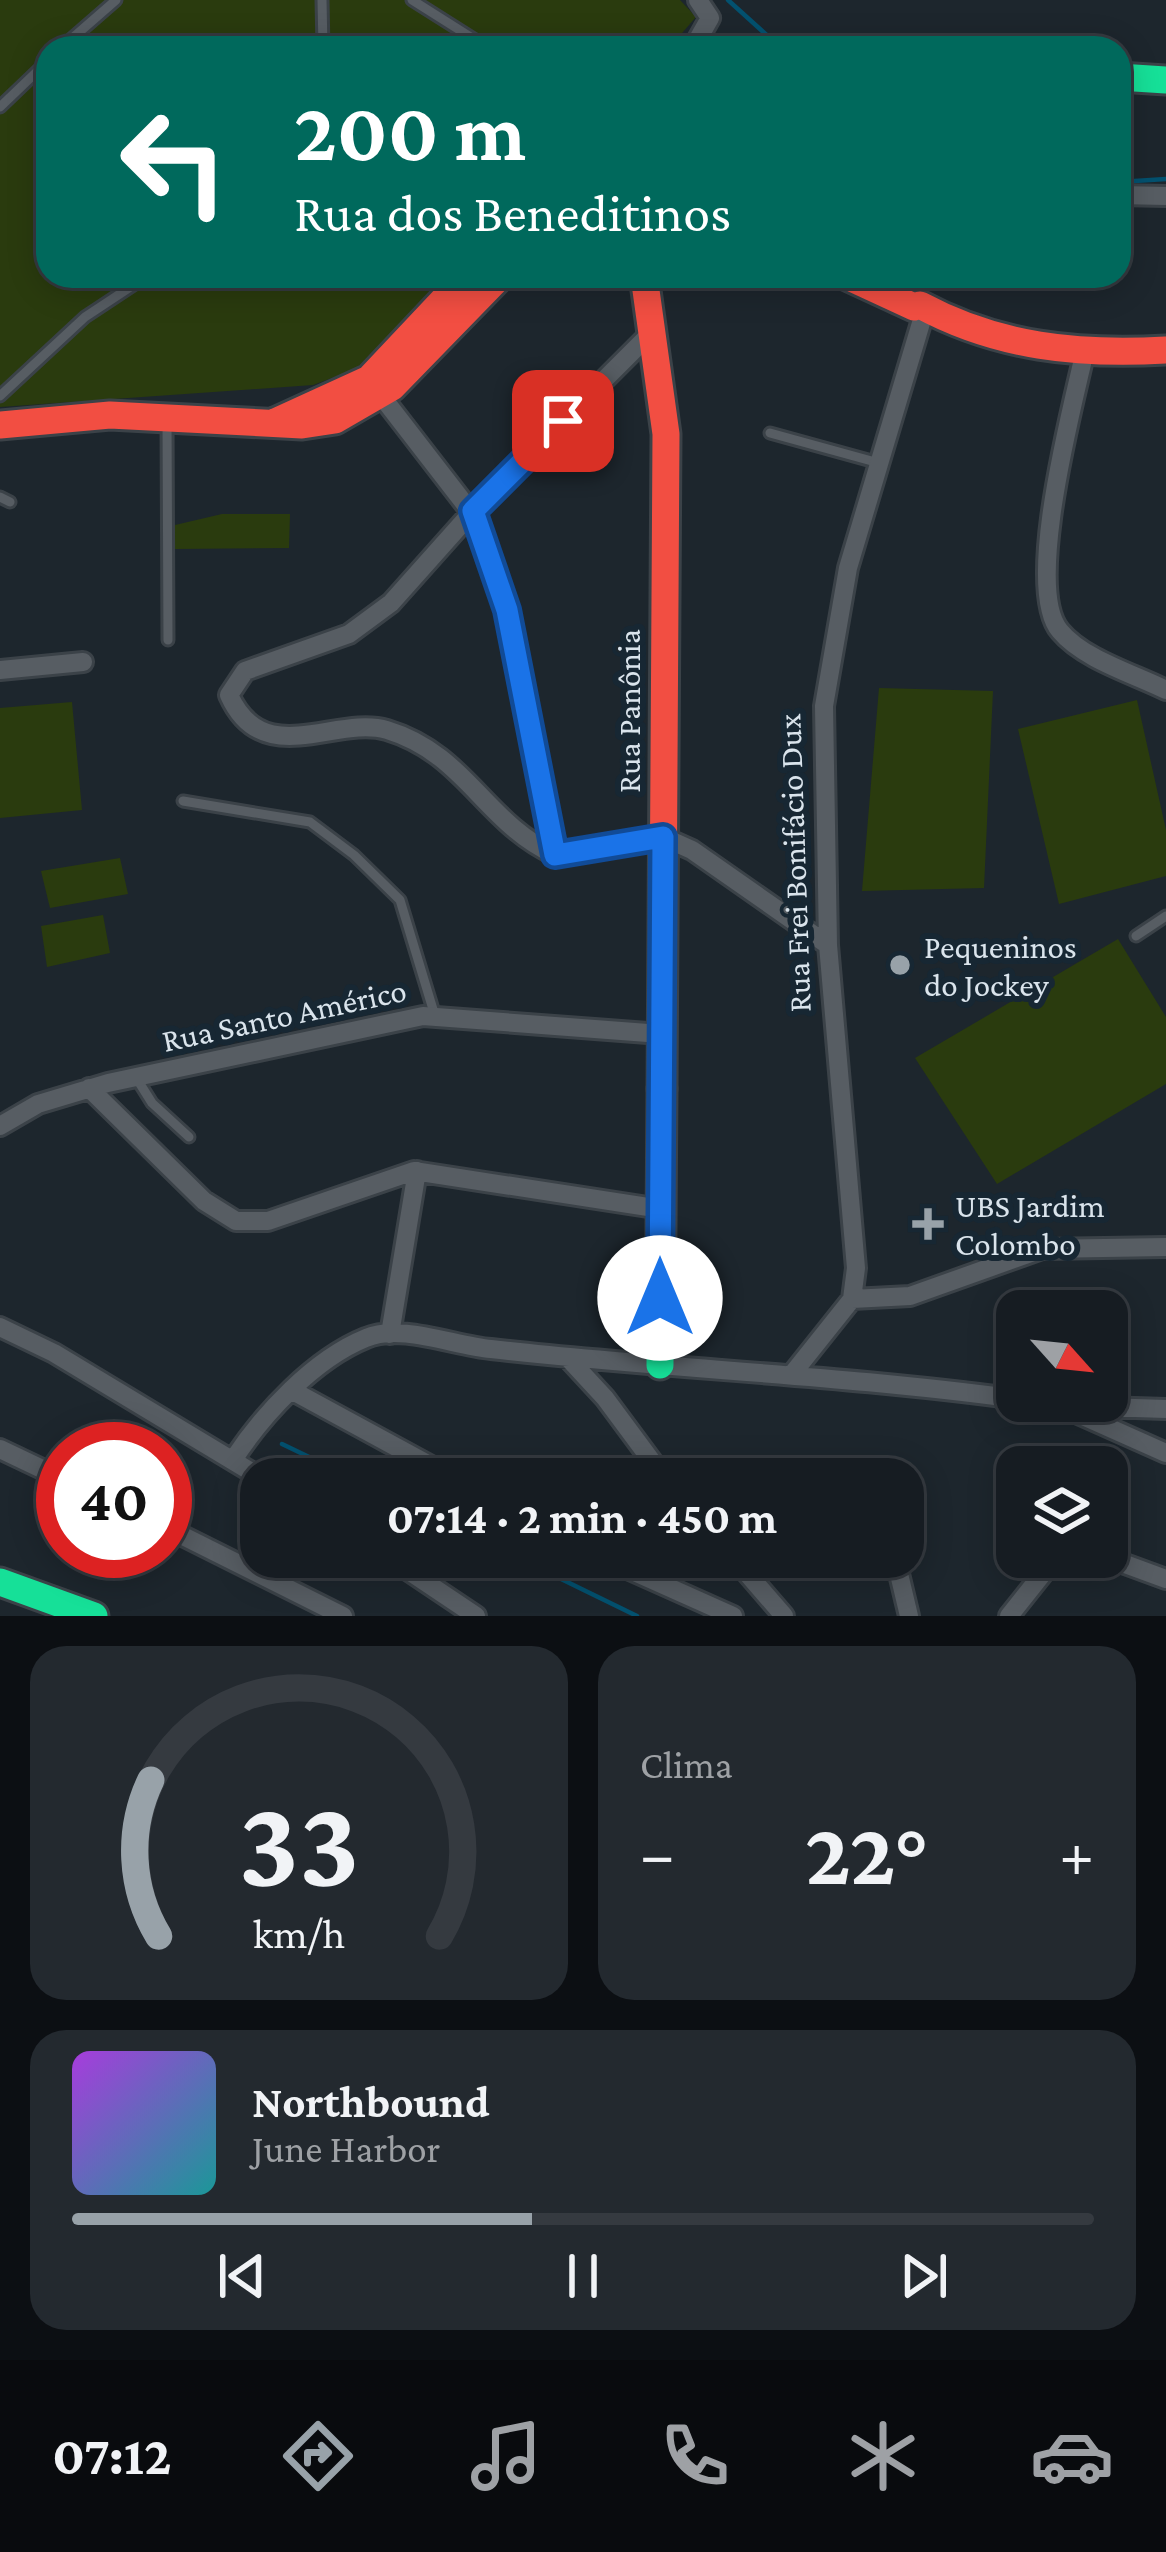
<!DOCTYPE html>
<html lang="pt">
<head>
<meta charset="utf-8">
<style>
  :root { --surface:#161c22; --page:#23292f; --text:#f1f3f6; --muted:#9ea1a5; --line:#353a40; --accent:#98a2a9 }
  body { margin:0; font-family:"Crimson Pro",serif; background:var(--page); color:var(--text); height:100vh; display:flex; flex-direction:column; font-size:45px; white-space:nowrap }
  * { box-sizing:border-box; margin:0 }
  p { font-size:39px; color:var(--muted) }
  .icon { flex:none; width:66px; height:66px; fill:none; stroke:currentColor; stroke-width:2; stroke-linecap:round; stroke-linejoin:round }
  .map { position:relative; height:1616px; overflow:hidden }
  .side { display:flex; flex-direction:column; gap:30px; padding:30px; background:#0c0f13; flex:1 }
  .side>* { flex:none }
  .hud { position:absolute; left:36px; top:36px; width:1095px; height:252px; border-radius:36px; box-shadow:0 6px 30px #0003,0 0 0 3px var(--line); background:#00695c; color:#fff; overflow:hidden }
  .needle { width:78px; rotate:117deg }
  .controls { position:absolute; left:996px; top:1290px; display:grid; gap:24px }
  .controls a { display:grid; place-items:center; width:132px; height:132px; border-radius:24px; background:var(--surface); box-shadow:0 6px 30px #0003,0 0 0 3px var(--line); font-size:60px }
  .speed { position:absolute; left:36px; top:1422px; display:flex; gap:24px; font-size:60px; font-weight:700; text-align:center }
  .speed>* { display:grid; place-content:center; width:156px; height:156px; border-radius:50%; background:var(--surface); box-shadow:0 6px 30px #0003,0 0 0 3px var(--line); line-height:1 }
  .speed .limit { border:18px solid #d22; background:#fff; color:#111 }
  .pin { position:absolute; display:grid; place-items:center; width:102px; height:102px; color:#fff; margin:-51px; border-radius:24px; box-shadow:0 6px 18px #0006 }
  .me { position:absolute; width:132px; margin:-66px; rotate:0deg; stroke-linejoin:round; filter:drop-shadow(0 0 9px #0008) }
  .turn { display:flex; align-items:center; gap:42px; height:252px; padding:0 60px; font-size:54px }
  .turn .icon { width:156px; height:156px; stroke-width:2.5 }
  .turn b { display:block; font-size:84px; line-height:102px }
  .big { font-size:90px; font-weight:700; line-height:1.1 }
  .side .tile { flex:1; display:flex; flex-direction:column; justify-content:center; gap:18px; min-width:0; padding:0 42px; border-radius:36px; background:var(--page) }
  .side .dial { align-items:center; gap:0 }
  .dial svg { height:312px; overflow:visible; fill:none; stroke:var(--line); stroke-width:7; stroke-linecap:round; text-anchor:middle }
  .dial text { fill:var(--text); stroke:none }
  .song { display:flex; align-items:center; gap:36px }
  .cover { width:144px; height:144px; border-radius:18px; background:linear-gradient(135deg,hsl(280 70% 55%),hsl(180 70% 35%)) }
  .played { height:12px; border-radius:6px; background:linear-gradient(90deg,var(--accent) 45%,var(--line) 45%) }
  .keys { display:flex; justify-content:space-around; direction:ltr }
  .heat { display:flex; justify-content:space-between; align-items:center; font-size:66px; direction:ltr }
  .side .tiles { flex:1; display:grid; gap:30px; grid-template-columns:1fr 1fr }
  .tile:last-child { grid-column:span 2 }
  .trip { position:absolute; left:240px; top:1458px; width:684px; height:120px; border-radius:36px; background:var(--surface); box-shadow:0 6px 30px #0003,0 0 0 3px var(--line); font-weight:700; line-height:120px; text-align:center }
  .tab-bar { display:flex; height:192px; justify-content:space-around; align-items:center; background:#090b0e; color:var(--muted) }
  .tab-bar .icon { width:84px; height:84px }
  .tab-bar .active { color:var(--accent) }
  .tab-bar b { font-size:54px; color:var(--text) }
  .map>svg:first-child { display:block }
  .green { fill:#2a3b0e }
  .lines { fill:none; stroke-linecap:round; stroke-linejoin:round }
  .stream { stroke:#03516f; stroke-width:4.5 }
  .lane-casing { stroke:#3b4248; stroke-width:15 }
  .street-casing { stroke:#3b4248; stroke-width:24 }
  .fast-casing { stroke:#3b4248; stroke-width:33 }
  .jam-casing { stroke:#3b4248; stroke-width:33 }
  .lane { stroke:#575d63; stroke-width:9 }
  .street { stroke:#575d63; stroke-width:18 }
  .fast { stroke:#16e098; stroke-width:27 }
  .jam { stroke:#f24e42; stroke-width:27 }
  .route-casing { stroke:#114b97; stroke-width:30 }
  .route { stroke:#1a73e8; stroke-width:21 }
  .poi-dot { fill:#98a2a9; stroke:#172733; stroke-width:4.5 }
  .labels { text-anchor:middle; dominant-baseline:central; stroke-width:12; stroke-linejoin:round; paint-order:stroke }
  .street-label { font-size:33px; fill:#dae4ec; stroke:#172733 }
  .poi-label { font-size:33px; fill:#dae4ec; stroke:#172733; text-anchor:start }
</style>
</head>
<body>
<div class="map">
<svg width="1166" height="1616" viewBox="0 0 1166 1616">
  <rect width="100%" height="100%" fill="#1d262d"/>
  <path class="green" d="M0,0H680L696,17L669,48H48V276H446L356,369L313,385L0,407Z
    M222,514H290L289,548L175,549V525Z
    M879,688L993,691L984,888L862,891Z
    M1137,700L1166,830V876L1059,904L1018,729Z
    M72,702L82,810L0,818V708Z
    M120,858L128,894L50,908L41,871Z
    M103,915L110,953L47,967L41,926Z
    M1118,939L1166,1017V1084L997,1184L915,1058Z"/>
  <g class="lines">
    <path class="stream" d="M728,0L781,48
      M1119,182L1166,179
      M282,1444L355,1479
      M516,1557L637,1616"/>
    <defs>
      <path id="lane" d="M322,0L323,48
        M412,0L488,48
        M61,48L116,0
        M0,107L48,61
        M0,396L85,317L147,276
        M167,420L168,640
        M770,433L879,463
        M0,497L10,502
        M183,801L310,822L354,855L400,900L435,1016
        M1136,936L1166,916
        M137,1079L152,1103L189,1137"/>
      <path id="street" d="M693,48L710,18L698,0
        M1119,195L1166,196
        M1084,355C1072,409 1024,589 1060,631C1083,659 1134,674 1166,690
        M376,389L478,521L507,610L555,855L663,837L692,850L828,945
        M0,670L83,662
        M555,855C484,822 466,754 387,730C335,715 263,771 229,695L245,671L349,634L391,603L473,511L653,331
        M89,1088L204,1201L236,1221H268L414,1171L661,1209
        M0,1126L38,1104L108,1083L423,1016L661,1034
        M852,1299L910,1296L1042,1249L1166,1247
        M0,1327L54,1353L263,1479
        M390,1334L417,1171
        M568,1358L605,1398L665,1479
        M793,1373L852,1299L856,1268L828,945L824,706L848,568L921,323
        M293,1391L455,1479
        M1035,1401L1056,1404L1166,1453
        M1073,1406L1166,1409
        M0,1449L63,1479
        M233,1460C263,1414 314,1359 366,1338C400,1323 455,1346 491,1349C666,1369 842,1375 1017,1399
        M165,1527L343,1616
        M388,1557L476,1616
        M601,1557L733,1616
        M733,1557L784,1616
        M895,1557L909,1616
        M1106,1557L1166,1579
        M1009,1616L1056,1557"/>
      <path id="fast" d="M1119,77L1166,80
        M660,1365L662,1089
        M0,1582L94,1616"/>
      <path id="jam" d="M644,276L666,434L662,1089
        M847,276L914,307
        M920,305C998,347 1078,355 1166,350
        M275,422L369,379L466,276
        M0,425L110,415L302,425L335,420L392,387L500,276"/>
    </defs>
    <use href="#lane" class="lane-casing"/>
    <use href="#street" class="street-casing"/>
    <use href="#fast" class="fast-casing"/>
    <use href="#jam" class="jam-casing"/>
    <use href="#lane" class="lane"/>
    <use href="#street" class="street"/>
    <use href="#fast" class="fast"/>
    <use href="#jam" class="jam"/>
  </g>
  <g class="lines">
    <defs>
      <path id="route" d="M563,421L473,511L507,610L555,855L663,837L660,1298"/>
    </defs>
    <use href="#route" class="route-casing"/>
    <use href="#route" class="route"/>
  </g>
  <g class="poi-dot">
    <circle cx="900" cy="965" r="12"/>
    <path d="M922 1206h12v12h12v12h-12v12h-12v-12h-12v-12h12z"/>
  </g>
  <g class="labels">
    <g class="street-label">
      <text transform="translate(628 711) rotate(-90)">Rua Panônia</text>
      <text transform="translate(794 863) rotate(-92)">Rua Frei Bonifácio Dux</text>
      <text transform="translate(284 1015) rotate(-12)">Rua Santo Américo</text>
    </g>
    <g class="poi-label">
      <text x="924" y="946">Pequeninos<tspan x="924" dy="38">do Jockey</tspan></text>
      <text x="955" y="1205">UBS Jardim<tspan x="955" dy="38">Colombo</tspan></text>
    </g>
  </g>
</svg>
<div class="controls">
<a><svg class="needle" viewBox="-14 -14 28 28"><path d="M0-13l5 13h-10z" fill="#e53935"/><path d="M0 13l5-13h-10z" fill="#9ea1a5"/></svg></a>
<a><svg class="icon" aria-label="layers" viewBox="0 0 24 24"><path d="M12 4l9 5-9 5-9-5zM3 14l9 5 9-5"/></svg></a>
</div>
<div class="speed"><div class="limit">40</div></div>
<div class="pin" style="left:563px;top:421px;background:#d93025"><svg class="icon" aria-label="arrive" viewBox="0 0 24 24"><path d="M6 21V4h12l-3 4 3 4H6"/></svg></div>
<svg class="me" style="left:660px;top:1298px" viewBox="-20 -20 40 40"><circle r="19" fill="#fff"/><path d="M0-13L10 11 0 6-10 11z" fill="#1a73e8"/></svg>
<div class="trip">07:14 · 2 min · 450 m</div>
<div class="hud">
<div class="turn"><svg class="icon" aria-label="left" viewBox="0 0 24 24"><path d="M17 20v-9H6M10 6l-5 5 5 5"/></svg><div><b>200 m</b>Rua dos Beneditinos</div></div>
</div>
</div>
<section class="side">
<div class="tiles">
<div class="tile dial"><svg viewBox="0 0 100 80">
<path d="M14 69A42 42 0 1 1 86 69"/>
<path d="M14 69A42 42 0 0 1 12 29" stroke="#98a2a9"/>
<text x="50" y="56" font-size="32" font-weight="700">33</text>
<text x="50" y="72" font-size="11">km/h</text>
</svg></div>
<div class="tile"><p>Clima</p>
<div class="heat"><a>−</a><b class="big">22°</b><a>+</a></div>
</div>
<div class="tile">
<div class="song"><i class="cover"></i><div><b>Northbound</b><p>June Harbor</p></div></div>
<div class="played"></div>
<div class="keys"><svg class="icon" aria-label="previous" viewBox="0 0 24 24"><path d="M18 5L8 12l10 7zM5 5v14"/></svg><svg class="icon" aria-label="pause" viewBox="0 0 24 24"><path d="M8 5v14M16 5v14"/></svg><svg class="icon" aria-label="next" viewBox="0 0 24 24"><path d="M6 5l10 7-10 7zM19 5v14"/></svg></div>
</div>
</div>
</section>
<nav class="tab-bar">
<b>07:12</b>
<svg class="icon active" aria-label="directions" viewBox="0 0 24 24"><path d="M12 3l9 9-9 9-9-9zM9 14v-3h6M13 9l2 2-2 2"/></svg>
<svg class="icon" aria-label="music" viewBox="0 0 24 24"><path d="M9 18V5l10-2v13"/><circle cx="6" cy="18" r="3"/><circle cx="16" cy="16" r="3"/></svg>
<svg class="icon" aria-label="phone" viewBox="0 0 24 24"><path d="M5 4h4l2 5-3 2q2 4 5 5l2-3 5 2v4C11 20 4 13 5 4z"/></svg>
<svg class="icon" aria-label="climate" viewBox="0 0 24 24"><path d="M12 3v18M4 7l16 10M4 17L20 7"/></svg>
<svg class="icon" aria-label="car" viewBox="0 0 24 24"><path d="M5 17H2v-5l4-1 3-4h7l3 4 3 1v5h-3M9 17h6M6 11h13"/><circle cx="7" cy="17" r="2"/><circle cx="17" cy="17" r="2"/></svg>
</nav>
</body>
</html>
